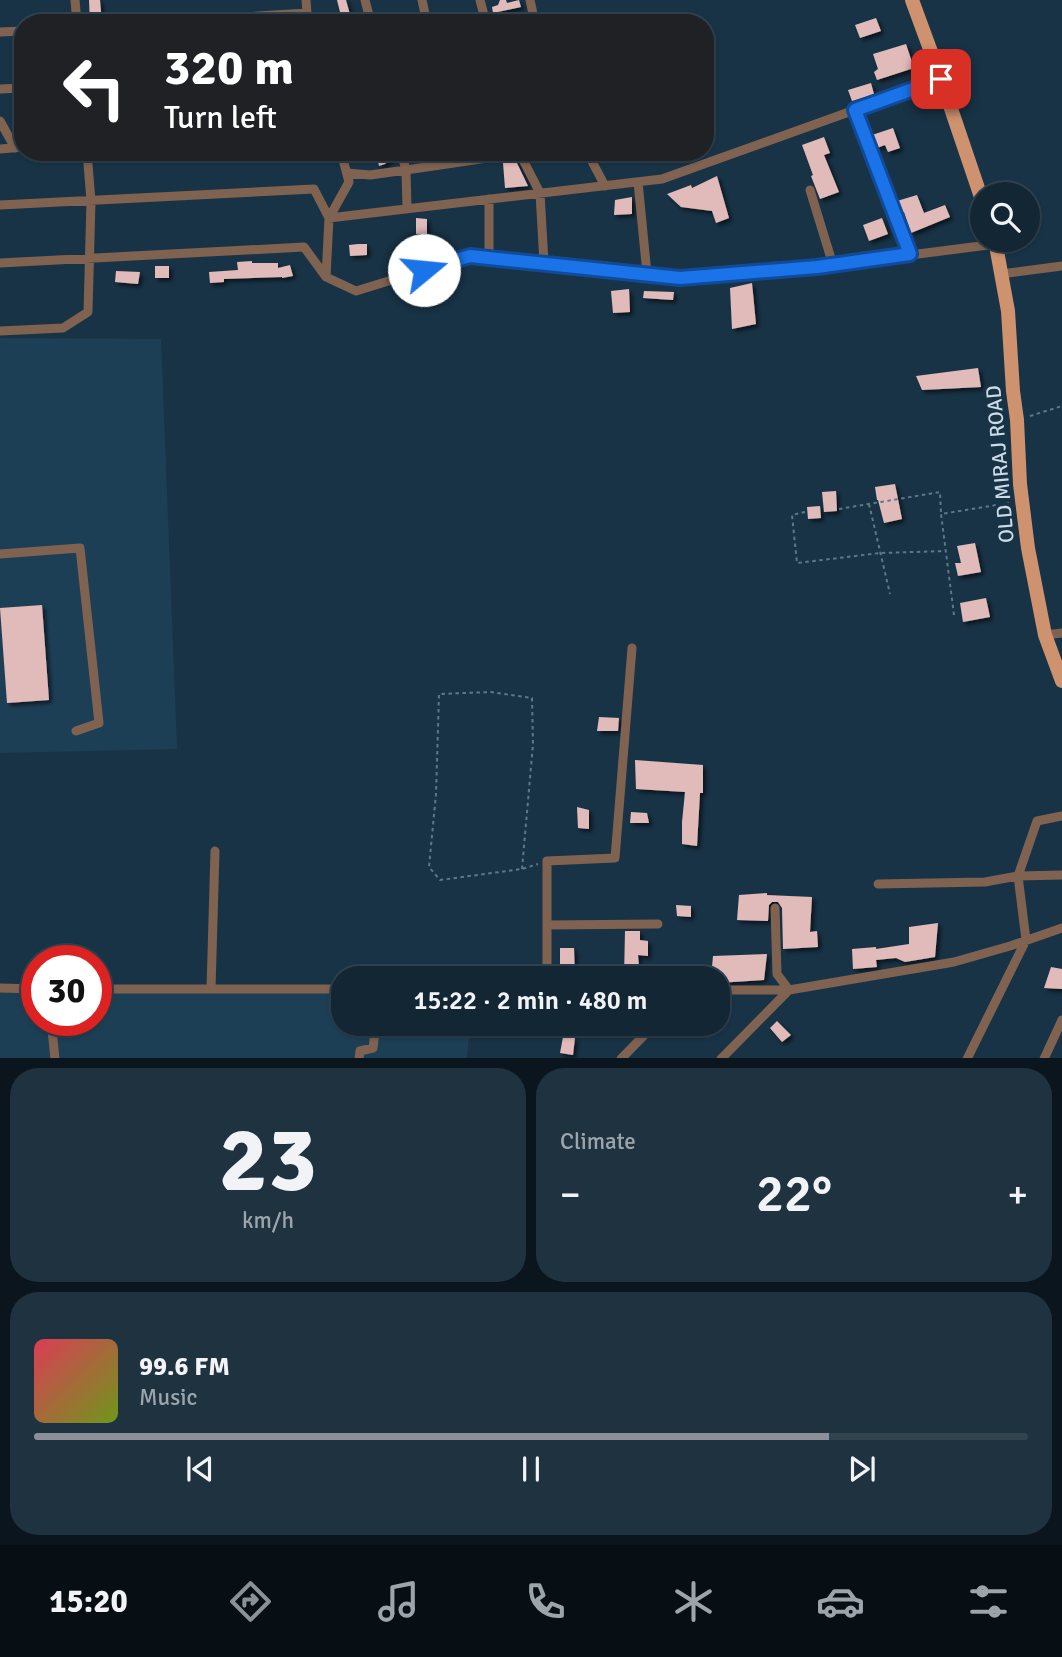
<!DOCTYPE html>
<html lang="en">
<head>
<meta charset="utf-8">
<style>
  :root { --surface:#122634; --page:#1f3240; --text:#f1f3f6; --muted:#9ca5ac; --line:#31434f; --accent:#8c9099 }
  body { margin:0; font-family:Signika,sans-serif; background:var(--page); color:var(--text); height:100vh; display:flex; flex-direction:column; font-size:26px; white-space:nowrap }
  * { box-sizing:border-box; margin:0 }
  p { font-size:23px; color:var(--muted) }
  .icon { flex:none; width:38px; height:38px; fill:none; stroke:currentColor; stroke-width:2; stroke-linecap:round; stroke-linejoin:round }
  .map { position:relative; height:1058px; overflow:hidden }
  .sheet { display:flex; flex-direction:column; gap:10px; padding:10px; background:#0a151d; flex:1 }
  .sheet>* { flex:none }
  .hud { position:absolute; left:14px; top:14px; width:700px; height:147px; border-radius:28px; box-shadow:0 2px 5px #0004,0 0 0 2px var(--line); background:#202124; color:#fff; overflow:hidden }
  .tools { position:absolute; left:970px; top:182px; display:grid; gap:14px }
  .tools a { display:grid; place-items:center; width:70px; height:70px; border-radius:50%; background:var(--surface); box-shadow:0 2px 5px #0004,0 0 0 2px var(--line); font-size:35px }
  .speed { position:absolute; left:21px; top:945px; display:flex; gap:14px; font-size:35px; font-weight:700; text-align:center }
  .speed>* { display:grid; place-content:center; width:91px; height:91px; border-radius:50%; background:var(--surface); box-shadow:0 2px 5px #0004,0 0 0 2px var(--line); line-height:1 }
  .speed .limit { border:10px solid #d22; background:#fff; color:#111 }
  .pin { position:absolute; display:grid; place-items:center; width:60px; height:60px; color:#fff; margin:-30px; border-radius:14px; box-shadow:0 4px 10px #0006 }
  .me { position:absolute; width:77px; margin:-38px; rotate:73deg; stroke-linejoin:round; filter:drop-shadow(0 0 5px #0008) }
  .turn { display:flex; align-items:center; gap:24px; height:147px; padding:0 35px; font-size:32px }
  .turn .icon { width:91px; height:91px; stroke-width:2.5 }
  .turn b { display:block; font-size:49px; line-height:60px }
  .big { font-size:52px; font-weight:600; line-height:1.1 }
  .sheet .tile { flex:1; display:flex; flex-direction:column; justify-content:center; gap:10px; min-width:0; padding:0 24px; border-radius:28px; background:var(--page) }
  .sheet .dial { align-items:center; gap:0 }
  .dial b { font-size:91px; line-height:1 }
  .song { display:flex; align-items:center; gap:21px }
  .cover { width:84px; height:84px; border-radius:10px; background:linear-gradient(135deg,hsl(350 70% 55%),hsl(80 70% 35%)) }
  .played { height:7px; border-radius:4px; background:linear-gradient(90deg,var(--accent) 80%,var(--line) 80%) }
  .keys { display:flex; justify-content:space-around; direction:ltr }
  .heat { display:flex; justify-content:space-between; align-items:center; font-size:38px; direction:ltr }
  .sheet .tiles { flex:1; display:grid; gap:10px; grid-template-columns:1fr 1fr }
  .tile:last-child { grid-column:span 2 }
  .trip { position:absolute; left:331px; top:966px; width:399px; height:70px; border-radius:28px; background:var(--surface); box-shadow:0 2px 5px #0004,0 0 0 2px var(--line); font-weight:600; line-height:70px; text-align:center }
  .tab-bar { display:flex; height:112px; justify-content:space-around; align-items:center; background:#070f15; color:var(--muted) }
  .tab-bar .icon { width:49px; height:49px }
  .tab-bar .active { color:var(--accent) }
  .tab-bar b { font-size:32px; color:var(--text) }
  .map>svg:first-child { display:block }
  .built { fill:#1d3f56 }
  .building { fill:#e1bbba; filter:url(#shadow) }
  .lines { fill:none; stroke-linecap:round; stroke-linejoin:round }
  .path { stroke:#607787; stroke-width:2; stroke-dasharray:3.5 3.5; stroke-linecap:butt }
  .minor { stroke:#806251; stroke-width:9 }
  .primary { stroke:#ce926f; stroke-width:14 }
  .route-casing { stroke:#114b97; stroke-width:18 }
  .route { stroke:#1a73e8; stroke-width:12 }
  .labels { text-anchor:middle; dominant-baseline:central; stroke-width:7; stroke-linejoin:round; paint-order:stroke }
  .street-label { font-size:21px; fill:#cbdbe7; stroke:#183346 }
</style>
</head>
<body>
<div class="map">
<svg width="1062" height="1059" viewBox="0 0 1062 1059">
  <defs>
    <filter id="shadow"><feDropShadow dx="3" dy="3" stdDeviation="2" flood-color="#0009"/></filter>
  </defs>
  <rect width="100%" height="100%" fill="#183346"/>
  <path class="built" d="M0,338L161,339L177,749L0,753Z
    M0,985L37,988V1020H96V989H343V1024H470L467,1058H0Z"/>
  <path class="building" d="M89,0H100L102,22L90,23Z
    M337,0H346L351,18L342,20Z
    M500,0H506L507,3L519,0L521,7L493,13L492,7L498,5Z
    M876,18L881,31L860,38L855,25Z
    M906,44L914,68L877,80L874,72L878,69L873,54Z
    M871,83L874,94L852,101L848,90Z
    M893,128L900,148L888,152L885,145L877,148L872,135Z
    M824,137L830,153L824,155L839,192L820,199L811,176L813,175L802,145Z
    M376,152H394L395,156L385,164L379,166Z
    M516,161L528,186L505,188L503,163Z
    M717,176L729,218L716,223L712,211L681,207L667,194L691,185L692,188Z
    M917,195L924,213L945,205L950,217L911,233L904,212L902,213L897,201Z
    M632,197V214L614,215L615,200Z
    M416,218L427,219V234H416Z
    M882,218L888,234L869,241L863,225Z
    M358,244H367V255L350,256L349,245Z
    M252,261V263H278V268L290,265L293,276L282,278V277L224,279V282L210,283L209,272L238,270L237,262Z
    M155,266H169V278H155Z
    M116,271L140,272L138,284L115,282Z
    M752,283L756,324L732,329L730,288Z
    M629,289L630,312L613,313L611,291Z
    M644,291L674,292L673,300L643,298Z
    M978,368L981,387L922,390L916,376Z
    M895,484L902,519L884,523L878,500H877L875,487Z
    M836,491L837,511L824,512L822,492Z
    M820,506L821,518L808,519L807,507Z
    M975,543L981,572L958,576L955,563H961L957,546Z
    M986,598L990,617L963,622L960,603Z
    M42,605L49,700L7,703L0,608Z
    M599,717L619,718L618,731H597Z
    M635,760L703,765V793H700L697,846L682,844V822L685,792L636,789Z
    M577,807L589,810V829L578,828Z
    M631,812L647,813L649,823H630Z
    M767,893V895L812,897L810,932L817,931L818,947L783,949L782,908L778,902H772L769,905L768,921L737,920L739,895Z
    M676,905L691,906V917L677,916Z
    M938,923L935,957L905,962L896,958L876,960L877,967L853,969L852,949L876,947V949L909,944V927Z
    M625,931H640V940L648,941V956L638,955L640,978H624Z
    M560,948H574L575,978H560Z
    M767,954L764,980L718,983V978H711L713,956Z
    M1051,967L1062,969V989L1044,988Z
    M777,1021L791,1035L782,1042L770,1028Z
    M563,1037L575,1038L573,1055L560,1053Z"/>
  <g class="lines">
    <path class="path" d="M1030,416L1062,406
      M869,504L890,594
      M839,509L940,492L941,513
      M805,512L792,515L797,563L880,553L946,551
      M954,615L941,514L1009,503
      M522,869L533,744L532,698L491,692L439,694L436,794L429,867L440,880L522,869L538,864"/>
    <path class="minor" d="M75,0L77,23
      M306,0L307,13
      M365,0L371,23
      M422,0L427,23
      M480,0L486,23
      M530,0L535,23
      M149,23L307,13L310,23
      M0,32L23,31
      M0,89L23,88
      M855,110L910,254
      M0,121L15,148
      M0,149L23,147
      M401,152L406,170L528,152
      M519,152L540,193L544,263
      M587,152L605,186
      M347,173L370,175L406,170L407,209
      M638,182L647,274
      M810,190L833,265
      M0,205L314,189L329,218L662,179L941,79
      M489,258V199
      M0,263L304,247L326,277L356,291L470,256L680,278L817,267L996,244
      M1001,274L1062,266
      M326,277L329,218L349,182L341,152
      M0,331L63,328L88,312L91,201L87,152
      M0,554L80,548L99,723L76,731
      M1045,635L1062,633
      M1062,816L1037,821L1018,876L1062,875
      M878,884L985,882L1018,876L1026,940L967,1059
      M775,908L777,974L789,990
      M547,925L658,924
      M547,978V861L615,858L632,648
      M0,988L37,989
      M96,989H343
      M211,989L215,851
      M718,990H789L954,962L1010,946L1062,928
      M51,1020L55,1059
      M359,1059L360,1051L373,1048L376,1024
      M621,1059L655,1024
      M721,1059L789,990
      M1044,1059L1062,1020"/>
    <path class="primary" d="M912,0L941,79L982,200
      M995,240L1008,311L1013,391L1017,420L1020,484L1028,548L1045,635L1062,681"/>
  </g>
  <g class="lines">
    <defs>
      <path id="route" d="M424,270L470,256L680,278L817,267L910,254L855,110L941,79"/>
    </defs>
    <use href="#route" class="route-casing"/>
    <use href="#route" class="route"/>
  </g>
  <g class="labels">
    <g class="street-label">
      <text transform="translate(1000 464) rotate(-95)">OLD MIRAJ ROAD</text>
    </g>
  </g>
</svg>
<div class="tools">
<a><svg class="icon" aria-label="search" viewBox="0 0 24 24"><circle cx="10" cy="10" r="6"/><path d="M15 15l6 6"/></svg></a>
</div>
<div class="speed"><div class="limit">30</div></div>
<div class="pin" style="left:941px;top:79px;background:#d93025"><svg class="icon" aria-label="arrive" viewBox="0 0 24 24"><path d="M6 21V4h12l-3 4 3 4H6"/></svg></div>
<svg class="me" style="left:424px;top:270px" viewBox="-20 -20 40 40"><circle r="19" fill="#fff"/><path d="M0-13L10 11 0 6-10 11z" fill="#1a73e8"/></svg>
<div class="trip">15:22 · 2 min · 480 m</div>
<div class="hud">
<div class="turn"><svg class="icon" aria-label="left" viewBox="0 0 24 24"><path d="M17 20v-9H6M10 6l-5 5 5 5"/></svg><div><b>320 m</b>Turn left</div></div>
</div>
</div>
<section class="sheet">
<div class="tiles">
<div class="tile dial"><b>23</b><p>km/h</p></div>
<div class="tile"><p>Climate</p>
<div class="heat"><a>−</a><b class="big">22°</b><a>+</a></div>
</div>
<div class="tile">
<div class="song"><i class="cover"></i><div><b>99.6 FM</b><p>Music</p></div></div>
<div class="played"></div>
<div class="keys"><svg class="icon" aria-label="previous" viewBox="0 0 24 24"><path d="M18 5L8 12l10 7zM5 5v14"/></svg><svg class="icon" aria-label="pause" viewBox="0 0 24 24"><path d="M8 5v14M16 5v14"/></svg><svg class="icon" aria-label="next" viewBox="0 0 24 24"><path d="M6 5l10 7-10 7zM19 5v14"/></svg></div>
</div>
</div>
</section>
<nav class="tab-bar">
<b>15:20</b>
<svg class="icon active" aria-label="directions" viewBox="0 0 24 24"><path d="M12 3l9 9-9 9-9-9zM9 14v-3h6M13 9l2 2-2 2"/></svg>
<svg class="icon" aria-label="music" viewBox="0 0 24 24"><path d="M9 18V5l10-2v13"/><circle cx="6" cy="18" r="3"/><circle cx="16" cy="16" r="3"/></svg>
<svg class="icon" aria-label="phone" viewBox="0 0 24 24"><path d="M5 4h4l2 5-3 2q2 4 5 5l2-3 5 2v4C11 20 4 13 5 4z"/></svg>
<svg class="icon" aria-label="climate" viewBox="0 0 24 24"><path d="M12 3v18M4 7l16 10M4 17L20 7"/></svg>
<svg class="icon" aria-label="car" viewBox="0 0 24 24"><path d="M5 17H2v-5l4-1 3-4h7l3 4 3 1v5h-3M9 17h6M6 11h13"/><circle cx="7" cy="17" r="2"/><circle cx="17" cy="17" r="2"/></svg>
<svg class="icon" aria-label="filters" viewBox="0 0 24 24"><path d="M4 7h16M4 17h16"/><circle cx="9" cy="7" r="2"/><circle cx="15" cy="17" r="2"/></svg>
</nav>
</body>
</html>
